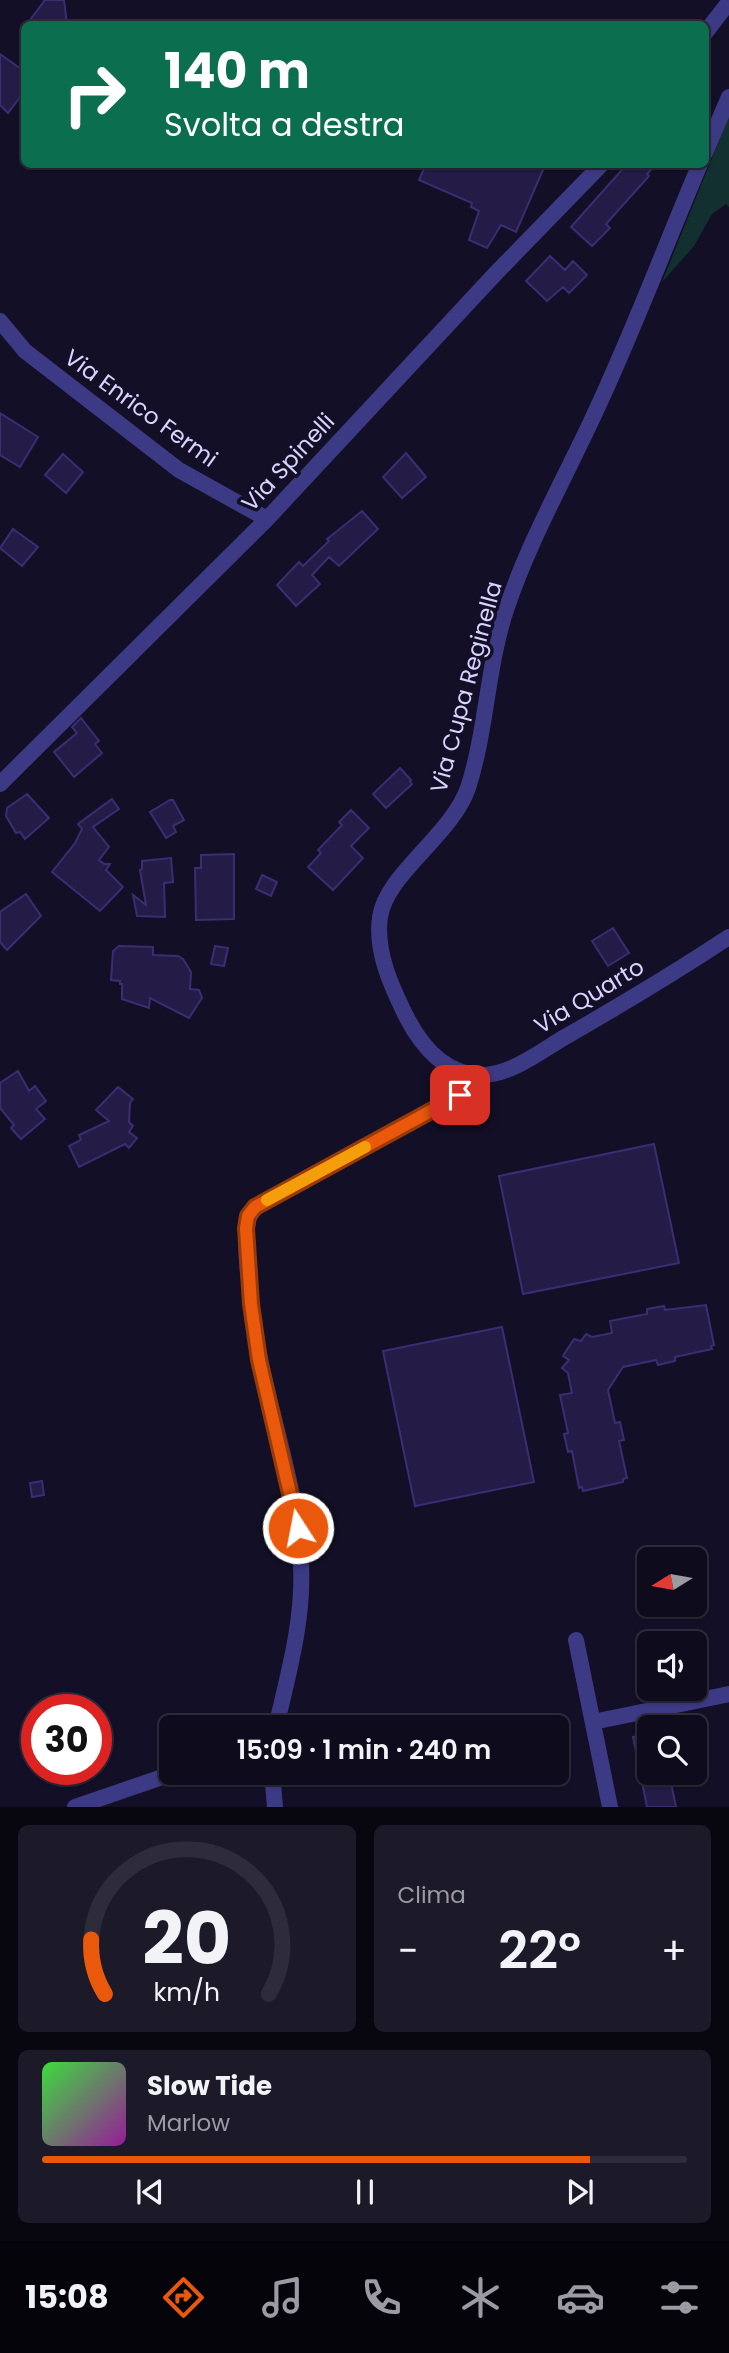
<!DOCTYPE html>
<html lang="it">
<head>
<meta charset="utf-8">
<style>
  :root { --surface:#0e0b1c; --page:#1c1929; --text:#f1f3f6; --muted:#9b9ba3; --line:#2e2b3b; --accent:#ea580c }
  body { margin:0; font-family:Poppins,sans-serif; background:var(--page); color:var(--text); height:100vh; display:flex; flex-direction:column; font-size:26px; white-space:nowrap }
  * { box-sizing:border-box; margin:0 }
  p { font-size:23px; color:var(--muted) }
  .icon { flex:none; width:38px; height:38px; fill:none; stroke:currentColor; stroke-width:2; stroke-linecap:round; stroke-linejoin:round }
  .map { position:relative; height:1807px; overflow:hidden }
  .details { display:flex; flex-direction:column; gap:18px; padding:18px; background:#08060f; flex:1 }
  .details>* { flex:none }
  .hud { position:absolute; left:21px; top:21px; width:688px; height:147px; border-radius:10px; box-shadow:0 2px 5px #0004,0 0 0 2px var(--line); background:#0b6e4f; color:#fff; overflow:hidden }
  .needle { width:46px; rotate:259deg }
  .fabs { position:absolute; left:637px; top:1547px; display:grid; gap:14px }
  .fabs a { display:grid; place-items:center; width:70px; height:70px; border-radius:10px; background:var(--surface); box-shadow:0 2px 5px #0004,0 0 0 2px var(--line); font-size:35px }
  .speed { position:absolute; left:21px; top:1694px; display:flex; gap:14px; font-size:35px; font-weight:700; text-align:center }
  .speed>* { display:grid; place-content:center; width:91px; height:91px; border-radius:50%; background:var(--surface); box-shadow:0 2px 5px #0004,0 0 0 2px var(--line); line-height:1 }
  .speed .limit { border:10px solid #d22; background:#fff; color:#111 }
  .pin { position:absolute; display:grid; place-items:center; width:60px; height:60px; color:#fff; margin:-30px; border-radius:14px; box-shadow:0 4px 10px #0006 }
  .me { position:absolute; width:77px; margin:-38px; rotate:349deg; stroke-linejoin:round; filter:drop-shadow(0 0 5px #0008) }
  .turn { display:flex; align-items:center; gap:24px; height:147px; padding:0 28px; font-size:32px }
  .turn .icon { width:91px; height:91px; stroke-width:2.5 }
  .turn b { display:block; font-size:49px; line-height:60px }
  .big { font-size:52px; font-weight:600; line-height:1.1 }
  .details .tile { flex:1; display:flex; flex-direction:column; justify-content:center; gap:10px; min-width:0; padding:0 24px; border-radius:10px; background:var(--page) }
  .details .dial { align-items:center; gap:0 }
  .dial svg { height:182px; overflow:visible; fill:none; stroke:var(--line); stroke-width:7; stroke-linecap:round; text-anchor:middle }
  .dial text { fill:var(--text); stroke:none }
  .song { display:flex; align-items:center; gap:21px }
  .cover { width:84px; height:84px; border-radius:10px; background:linear-gradient(135deg,hsl(120 70% 55%),hsl(300 70% 35%)) }
  .played { height:7px; border-radius:4px; background:linear-gradient(90deg,var(--accent) 85%,var(--line) 85%) }
  .keys { display:flex; justify-content:space-around; direction:ltr }
  .heat { display:flex; justify-content:space-between; align-items:center; font-size:38px; direction:ltr }
  .details .tiles { flex:1; display:grid; gap:18px; grid-template-columns:1fr 1fr }
  .tile:last-child { grid-column:span 2 }
  .trip { position:absolute; left:159px; top:1715px; width:410px; height:70px; border-radius:10px; background:var(--surface); box-shadow:0 2px 5px #0004,0 0 0 2px var(--line); font-weight:600; line-height:70px; text-align:center }
  .menu { display:flex; height:112px; justify-content:space-around; align-items:center; background:#06040b; color:var(--muted) }
  .menu .icon { width:49px; height:49px }
  .menu .selected { color:var(--accent) }
  .menu b { font-size:32px; color:var(--text) }
  .map>svg:first-child { display:block }
  .green { fill:#12302f }
  .building { fill:#241b47; stroke:#3b2d73; stroke-width:2 }
  .lines { fill:none; stroke-linecap:round; stroke-linejoin:round }
  .minor { stroke:#3d3a85; stroke-width:16 }
  .route-casing { stroke:#983908; stroke-width:18 }
  .route { stroke:#ea580c; stroke-width:12 }
  .slow { stroke:#f59e0b; stroke-width:12 }
  .labels { text-anchor:middle; dominant-baseline:central; stroke-width:7; stroke-linejoin:round; paint-order:stroke }
  .street-label { font-size:23px; fill:#d9d4ff; stroke:#130f26 }
</style>
</head>
<body>
<div class="map">
<svg width="729" height="1807" viewBox="0 0 729 1807">
  <rect width="100%" height="100%" fill="#130f26"/>
  <path class="green" d="M729,116V207L726,204L712,214L694,246L662,282Z"/>
  <path class="building" d="M45,0H64L67,24H27Z
    M0,54L24,71V92L8,113L0,105Z
    M426,164H531L543,170L516,232L501,225L487,248L469,240L479,211L471,207L472,203L419,180Z
    M627,164H656L647,174L649,176L606,224L610,228L592,246L571,227Z
    M550,256L565,270L573,261L587,275L569,293L563,287L547,301L526,281Z
    M0,413L38,437L20,467L0,455Z
    M406,453L426,477L402,498L383,477Z
    M63,454L83,472L66,493L45,475Z
    M362,511L378,529L339,566L329,557L312,575L320,584L296,606L277,585L299,562L303,566L329,541L327,539Z
    M13,529L38,547L22,566L0,548Z
    M81,718L99,741L95,744L102,753L74,777L54,752L77,733L72,727Z
    M400,768L411,780L410,781L412,784L386,808L373,794Z
    M27,794L49,818L25,839L20,832L16,833L6,816L7,808Z
    M112,799L119,809L93,827L109,847L99,860L104,864H110L106,870L123,887L100,911L52,872L75,843L82,829L78,824Z
    M170,800H173L184,820L173,826L176,832L166,838L150,812Z
    M351,810L369,828L351,846L363,858L333,890L308,867L321,853L318,850L342,825L339,822Z
    M234,854V919L196,920L195,868H201V855Z
    M171,858L173,882L164,883L165,917L137,916L133,895L146,905L140,870L142,869V861Z
    M262,875L277,882L271,896L256,889Z
    M26,894L41,916L7,950L0,942V912Z
    M613,928L629,953L608,966L592,941Z
    M119,946L153,947V955L178,956L183,959L191,972L190,989L199,990L202,998L189,1018L150,998L149,1008L122,999V984H120V981L111,980L113,951Z
    M215,946L228,948L224,966L211,964Z
    M18,1071L29,1091L35,1086L46,1101L36,1109L45,1119L21,1139L11,1128L14,1125L0,1108V1083Z
    M118,1087L133,1099L130,1103L129,1122L133,1126L129,1132L137,1138L129,1148L125,1144L79,1167L69,1146L81,1140L79,1135L109,1121L96,1110Z
    M654,1144L679,1263L523,1294L499,1176Z
    M706,1305L714,1345L711,1346L712,1349L675,1357V1361L658,1365L656,1360L623,1367L608,1390L615,1423L620,1422L624,1440L619,1441L627,1478L623,1479V1482L583,1491L582,1487L579,1488L572,1451L568,1452L564,1434L568,1433L560,1395L572,1393L568,1373L562,1368L569,1360L563,1356L574,1339L581,1341L586,1334L592,1337L612,1333L610,1321L647,1314V1309L664,1306L665,1310Z
    M502,1327L534,1482L415,1506L383,1351Z
    M42,1481L44,1495L32,1497L30,1483Z
    M649,1733V1773H669L676,1807H647L633,1737Z"/>
  <g class="lines">
    <path class="minor" d="M705,33L729,2
      M705,153L729,97
      M700,164C666,244 636,324 600,402C569,471 531,536 507,607C487,665 487,729 468,788C451,836 386,874 380,917C375,952 392,988 407,1018C422,1047 446,1075 482,1075C511,1075 541,1051 565,1037C621,1005 676,972 729,937
      M0,321L25,351L179,470L267,519
      M0,784L267,519L496,273L602,164
      M576,1640L610,1807
      M593,1722L729,1694
      M276,1727C288,1675 304,1619 301,1565C297,1475 259,1390 251,1300C249,1276 239,1224 255,1207L460,1095L466,1074
      M272,1773L275,1807
      M75,1807L174,1773"/>
  </g>
  <g class="lines">
    <defs>
      <path id="route" d="M298,1528L259,1360L251,1304L246,1228L248,1216L255,1207L460,1095"/>
    </defs>
    <use href="#route" class="route-casing"/>
    <use href="#route" class="route"/>
    <path class="slow" d="M267,1200L365,1147"/>
  </g>
  <g class="labels">
    <g class="street-label">
      <text transform="translate(141 408) rotate(36)">Via Enrico Fermi</text>
      <text transform="translate(288 462) rotate(-47)">Via Spinelli</text>
      <text transform="translate(466 687) rotate(-75)">Via Cupa Reginella</text>
      <text transform="translate(589 996) rotate(-31)">Via Quarto</text>
    </g>
  </g>
</svg>
<div class="fabs">
<a><svg class="needle" viewBox="-14 -14 28 28"><path d="M0-13l5 13h-10z" fill="#e53935"/><path d="M0 13l5-13h-10z" fill="#9b9ba3"/></svg></a>
<a><svg class="icon" aria-label="sound" viewBox="0 0 24 24"><path d="M4 9h4l5-4v14l-5-4H4zM17 9q2 3 0 6"/></svg></a>
<a><svg class="icon" aria-label="search" viewBox="0 0 24 24"><circle cx="10" cy="10" r="6"/><path d="M15 15l6 6"/></svg></a>
</div>
<div class="speed"><div class="limit">30</div></div>
<div class="pin" style="left:460px;top:1095px;background:#d93025"><svg class="icon" aria-label="arrive" viewBox="0 0 24 24"><path d="M6 21V4h12l-3 4 3 4H6"/></svg></div>
<svg class="me" style="left:298px;top:1528px" viewBox="-20 -20 40 40"><circle r="17" fill="#ea580c" stroke="#fff" stroke-width="3"/><path d="M0-11L8 9 0 5-8 9z" fill="#fff"/></svg>
<div class="trip">15:09 · 1 min · 240 m</div>
<div class="hud">
<div class="turn"><svg class="icon" aria-label="right" viewBox="0 0 24 24"><path d="M7 20v-9h11M14 6l5 5-5 5"/></svg><div><b>140 m</b>Svolta a destra</div></div>
</div>
</div>
<section class="details">
<div class="tiles">
<div class="tile dial"><svg viewBox="0 0 100 80">
<path d="M14 69A42 42 0 1 1 86 69"/>
<path d="M14 69A42 42 0 0 1 8 45" stroke="#ea580c"/>
<text x="50" y="56" font-size="32" font-weight="700">20</text>
<text x="50" y="72" font-size="11">km/h</text>
</svg></div>
<div class="tile"><p>Clima</p>
<div class="heat"><a>−</a><b class="big">22°</b><a>+</a></div>
</div>
<div class="tile">
<div class="song"><i class="cover"></i><div><b>Slow Tide</b><p>Marlow</p></div></div>
<div class="played"></div>
<div class="keys"><svg class="icon" aria-label="previous" viewBox="0 0 24 24"><path d="M18 5L8 12l10 7zM5 5v14"/></svg><svg class="icon" aria-label="pause" viewBox="0 0 24 24"><path d="M8 5v14M16 5v14"/></svg><svg class="icon" aria-label="next" viewBox="0 0 24 24"><path d="M6 5l10 7-10 7zM19 5v14"/></svg></div>
</div>
</div>
</section>
<nav class="menu">
<b>15:08</b>
<svg class="icon selected" aria-label="directions" viewBox="0 0 24 24"><path d="M12 3l9 9-9 9-9-9zM9 14v-3h6M13 9l2 2-2 2"/></svg>
<svg class="icon" aria-label="music" viewBox="0 0 24 24"><path d="M9 18V5l10-2v13"/><circle cx="6" cy="18" r="3"/><circle cx="16" cy="16" r="3"/></svg>
<svg class="icon" aria-label="phone" viewBox="0 0 24 24"><path d="M5 4h4l2 5-3 2q2 4 5 5l2-3 5 2v4C11 20 4 13 5 4z"/></svg>
<svg class="icon" aria-label="climate" viewBox="0 0 24 24"><path d="M12 3v18M4 7l16 10M4 17L20 7"/></svg>
<svg class="icon" aria-label="car" viewBox="0 0 24 24"><path d="M5 17H2v-5l4-1 3-4h7l3 4 3 1v5h-3M9 17h6M6 11h13"/><circle cx="7" cy="17" r="2"/><circle cx="17" cy="17" r="2"/></svg>
<svg class="icon" aria-label="filters" viewBox="0 0 24 24"><path d="M4 7h16M4 17h16"/><circle cx="9" cy="7" r="2"/><circle cx="15" cy="17" r="2"/></svg>
</nav>
</body>
</html>
